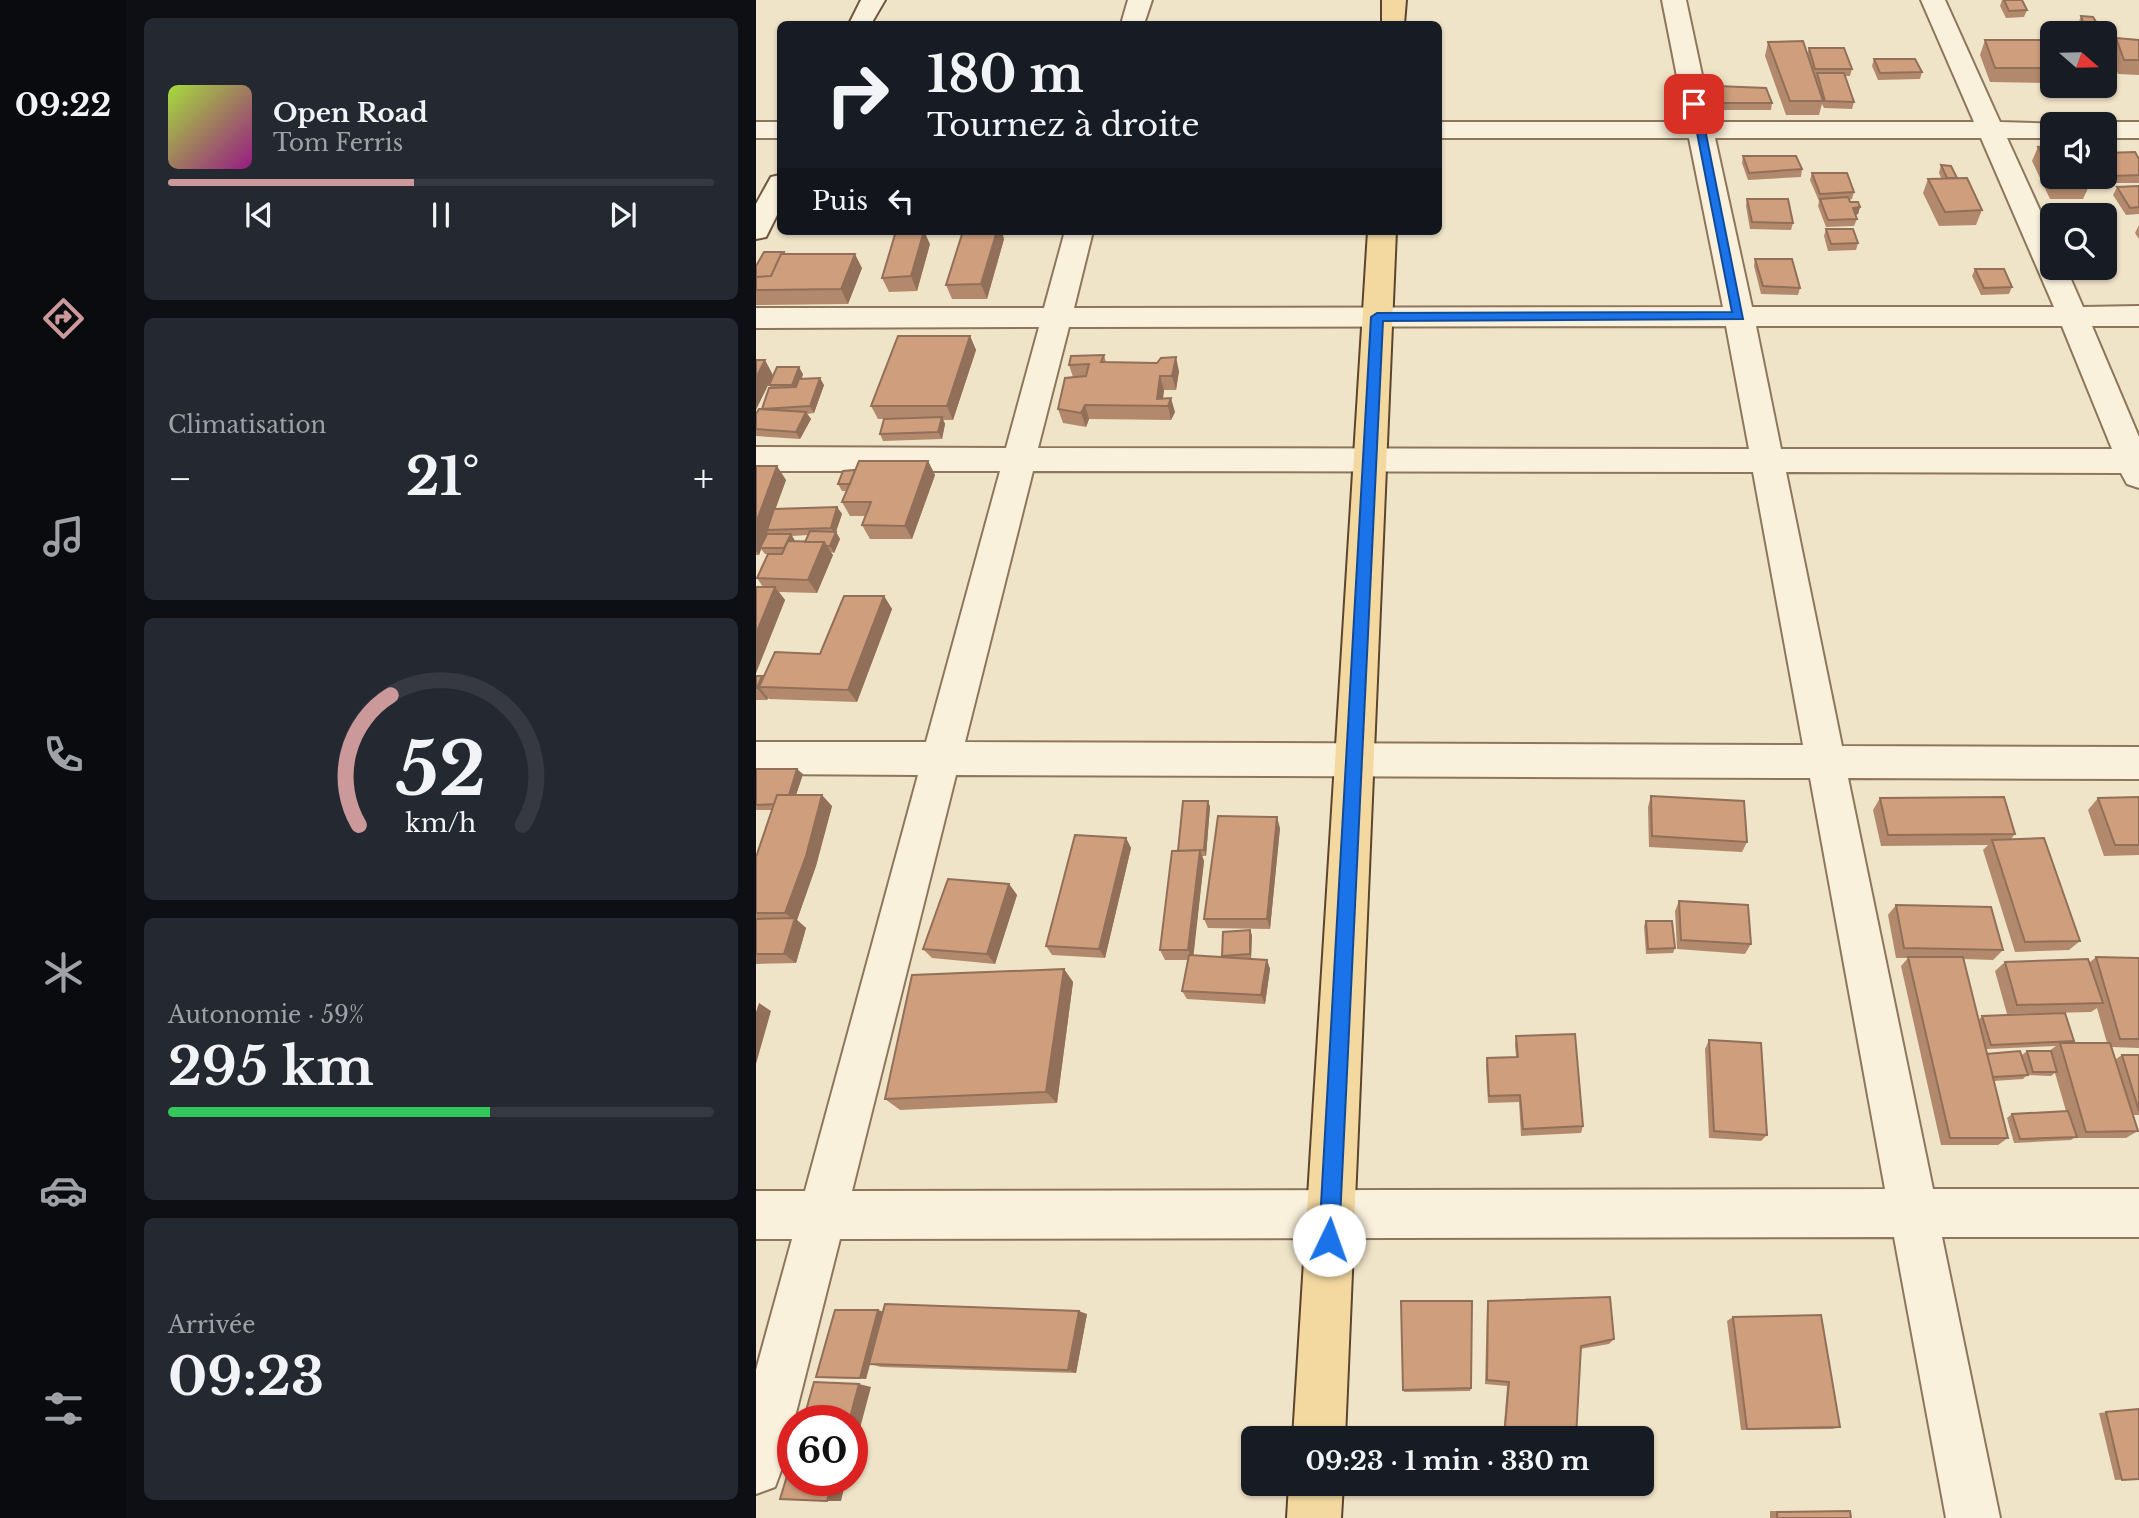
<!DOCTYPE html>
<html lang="fr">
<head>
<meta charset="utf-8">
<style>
  :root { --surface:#171b24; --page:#242831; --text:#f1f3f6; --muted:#9ea1a6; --line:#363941; --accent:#cc999b }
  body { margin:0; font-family:"Libre Baskerville",serif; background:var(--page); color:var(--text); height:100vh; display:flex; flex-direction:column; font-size:26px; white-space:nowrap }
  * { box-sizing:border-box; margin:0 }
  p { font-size:23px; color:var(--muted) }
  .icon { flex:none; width:38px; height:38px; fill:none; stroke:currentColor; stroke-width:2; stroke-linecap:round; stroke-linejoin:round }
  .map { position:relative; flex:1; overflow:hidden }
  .side { display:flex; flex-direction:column; gap:18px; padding:18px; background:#0d0f14; width:630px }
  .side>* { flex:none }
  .banner { position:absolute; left:21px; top:21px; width:665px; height:214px; border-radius:10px; box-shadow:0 2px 5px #0004; background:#171b24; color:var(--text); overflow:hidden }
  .needle { width:46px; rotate:110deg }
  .controls { position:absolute; left:1284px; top:21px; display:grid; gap:14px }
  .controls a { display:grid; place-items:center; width:77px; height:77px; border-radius:10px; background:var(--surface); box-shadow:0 2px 5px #0004; font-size:35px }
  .speed { position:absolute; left:21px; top:1405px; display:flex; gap:14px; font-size:35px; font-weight:700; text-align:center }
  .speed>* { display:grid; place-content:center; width:91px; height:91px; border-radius:50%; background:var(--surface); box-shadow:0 2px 5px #0004; line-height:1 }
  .speed .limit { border:10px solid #d22; background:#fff; color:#111 }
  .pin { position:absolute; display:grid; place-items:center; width:60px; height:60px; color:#fff; margin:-30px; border-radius:14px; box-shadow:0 4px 10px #0006 }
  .me { position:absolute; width:77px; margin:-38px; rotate:3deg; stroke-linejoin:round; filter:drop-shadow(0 0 5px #0008) }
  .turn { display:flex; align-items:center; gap:24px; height:147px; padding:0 35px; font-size:32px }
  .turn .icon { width:91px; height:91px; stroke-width:2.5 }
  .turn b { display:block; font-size:49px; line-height:60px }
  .then { display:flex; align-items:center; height:66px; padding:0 35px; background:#0003; gap:14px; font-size:26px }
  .big { font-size:52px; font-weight:700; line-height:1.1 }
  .side .card { flex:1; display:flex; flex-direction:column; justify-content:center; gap:10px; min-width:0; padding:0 24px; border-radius:10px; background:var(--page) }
  .side .dial { align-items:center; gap:0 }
  .dial svg { height:182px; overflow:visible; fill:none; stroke:var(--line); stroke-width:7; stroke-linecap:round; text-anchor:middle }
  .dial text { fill:var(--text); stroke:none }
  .song { display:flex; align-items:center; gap:21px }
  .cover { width:84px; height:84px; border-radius:10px; background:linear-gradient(135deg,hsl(80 70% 55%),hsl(310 70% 35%)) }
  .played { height:7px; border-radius:4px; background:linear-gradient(90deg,var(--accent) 45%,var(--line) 45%) }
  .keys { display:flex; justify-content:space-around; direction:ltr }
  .heat { display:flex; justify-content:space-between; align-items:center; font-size:38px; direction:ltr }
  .charge { height:10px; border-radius:5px; background:linear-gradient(90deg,#34c759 59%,var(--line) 0) }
  .trip { position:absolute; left:485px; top:1426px; width:413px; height:70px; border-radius:10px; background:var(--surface); box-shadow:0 2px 5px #0004; font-weight:700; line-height:70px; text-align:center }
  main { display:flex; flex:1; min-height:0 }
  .menu { display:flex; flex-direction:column; width:126px; justify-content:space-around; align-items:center; background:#090b0e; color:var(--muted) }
  .menu .icon { width:49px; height:49px }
  .menu .selected { color:var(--accent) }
  .menu b { font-size:32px; color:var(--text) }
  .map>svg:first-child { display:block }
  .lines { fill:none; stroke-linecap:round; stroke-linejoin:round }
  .street-casing { stroke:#8d765c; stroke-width:4 }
  .secondary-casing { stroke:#6f573f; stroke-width:4 }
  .primary-casing { stroke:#5b4430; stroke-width:4 }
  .street { fill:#faf1dc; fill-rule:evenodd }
  .secondary { fill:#faf1dc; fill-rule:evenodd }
  .primary { fill:#f3d9a0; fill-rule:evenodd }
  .wall { fill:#b2896c; fill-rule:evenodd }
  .shaded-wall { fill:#916f58 }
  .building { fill:#cf9f7d; stroke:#916f58; stroke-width:2 }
  .route { fill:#1a73e8; stroke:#114b97; stroke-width:2 }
</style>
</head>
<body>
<main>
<nav class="menu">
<b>09:22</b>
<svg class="icon selected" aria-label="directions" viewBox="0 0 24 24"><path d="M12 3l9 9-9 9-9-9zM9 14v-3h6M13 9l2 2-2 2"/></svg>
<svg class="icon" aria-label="music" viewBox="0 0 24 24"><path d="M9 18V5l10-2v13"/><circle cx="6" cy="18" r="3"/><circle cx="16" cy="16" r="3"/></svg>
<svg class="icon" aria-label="phone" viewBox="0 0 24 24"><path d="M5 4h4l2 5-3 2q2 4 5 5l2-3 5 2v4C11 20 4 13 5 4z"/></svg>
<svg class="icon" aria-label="climate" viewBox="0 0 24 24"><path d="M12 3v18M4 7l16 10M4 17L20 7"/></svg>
<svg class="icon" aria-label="car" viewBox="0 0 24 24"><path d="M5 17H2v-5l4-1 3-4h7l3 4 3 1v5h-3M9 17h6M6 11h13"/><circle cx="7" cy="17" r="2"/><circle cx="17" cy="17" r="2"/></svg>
<svg class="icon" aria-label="filters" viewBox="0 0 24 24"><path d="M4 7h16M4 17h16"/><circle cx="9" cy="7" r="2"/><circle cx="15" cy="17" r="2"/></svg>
</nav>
<section class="side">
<div class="card">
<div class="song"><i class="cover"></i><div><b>Open Road</b><p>Tom Ferris</p></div></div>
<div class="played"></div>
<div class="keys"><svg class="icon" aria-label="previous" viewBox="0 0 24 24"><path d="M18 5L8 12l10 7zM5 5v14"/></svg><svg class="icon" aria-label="pause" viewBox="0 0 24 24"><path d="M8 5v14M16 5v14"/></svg><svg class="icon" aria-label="next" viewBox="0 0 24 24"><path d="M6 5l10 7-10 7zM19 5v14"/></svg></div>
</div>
<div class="card"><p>Climatisation</p>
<div class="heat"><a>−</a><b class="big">21°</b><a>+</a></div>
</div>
<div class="card dial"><svg viewBox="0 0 100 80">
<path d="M14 69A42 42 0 1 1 86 69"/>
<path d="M14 69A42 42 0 0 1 28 12" stroke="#cc999b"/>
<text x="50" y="56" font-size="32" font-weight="700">52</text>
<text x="50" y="72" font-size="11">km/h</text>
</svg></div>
<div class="card"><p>Autonomie · 59%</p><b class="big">295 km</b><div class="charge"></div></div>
<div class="card"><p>Arrivée</p><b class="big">09:23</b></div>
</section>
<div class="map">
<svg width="1383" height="1518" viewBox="0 0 1383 1518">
  <rect width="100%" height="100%" fill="#f0e4c8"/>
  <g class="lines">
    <defs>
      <path id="street" d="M372,0H396L388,24H365Z
        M906,0H930L956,122H1218L1165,0H1189L1244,122L1305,124H1297V138H1251L1297,239V268H1310L1327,307L1383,306V326H1336L1383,437V488L1371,484L1365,473L1030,472L1086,746L1383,747V779L1092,778L1177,1189H1383V1237H1186L1244,1518H1190L1138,1237L84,1239L26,1468L19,1487L0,1494V1370L36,1239H0V1191H49L162,775L0,774V742H170L244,471H0V447L250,448L283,327L0,328V308H288L309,231H337L318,308L967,307L933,138H682V122H930ZM959,138H1225L1298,307H996ZM970,326L993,449L282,448L313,327ZM1000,326H1306L1356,449H1025ZM277,471L997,472L1047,745L209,742ZM200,775L1054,778L1129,1189L96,1191Z
        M0,122H24V138H0Z
        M1349,122H1383V138H1349V124H1341Z"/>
      <path id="secondary" d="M105,0H129L115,24H93Z
        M24,175V209L10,237L0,239V204L15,177Z"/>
      <path id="primary" d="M626,0H650L648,24H626Z
        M612,231H640L589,1438H537Z
        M533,1484H587L585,1518H531Z"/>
    </defs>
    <use href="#street" class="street-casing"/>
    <use href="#secondary" class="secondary-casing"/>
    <use href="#primary" class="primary-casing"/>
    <use href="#street" class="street"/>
    <use href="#secondary" class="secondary"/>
    <use href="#primary" class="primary"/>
  </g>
  <path class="wall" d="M1246,0H1266L1271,10L1268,17L1250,18L1244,6Z
    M1325,16L1342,25L1339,32H1325L1322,24Z
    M1360,38L1383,40V75L1362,74L1354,52Z
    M1229,40H1297V83L1234,82L1224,55Z
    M1012,42L1051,55L1053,48L1096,69L1094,76H1089L1098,102L1096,109L1068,108L1066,104L1063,115H1030L1009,56Z
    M1118,59L1166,72L1164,79L1122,80L1116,66Z
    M961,86L1016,103L1015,110H962L960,94Z
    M1282,147L1334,184L1327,199H1294L1276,161Z
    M1349,153L1383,159V183H1352L1348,177H1349Z
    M987,156L1046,169L1045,177L992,180L986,163Z
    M1185,165L1201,178L1226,210L1220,225L1183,226L1167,193L1172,179L1185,178L1183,173Z
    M1056,173L1098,192L1096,199L1093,200L1094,202L1104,207L1102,214L1099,215L1101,219L1098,226L1070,227L1062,206L1063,201L1054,180Z
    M1383,186V214L1370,215L1357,195L1361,187Z
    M991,199L1037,223L1035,230L994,229L990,206Z
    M1383,225V239L1379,233Z
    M1070,229L1102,243L1100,250L1072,251L1068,236Z
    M248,239L231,299H196L190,285Z
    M174,244L161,291L133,292L126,278Z
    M28,252L29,254L106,268L92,304L0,305V266Z
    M999,259L1044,288L1042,295L1005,294L998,266Z
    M1219,269L1256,287L1253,294L1225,295L1216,276Z
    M214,336L220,350L197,420H187L189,424L186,439L127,441L124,434L128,419H122L115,406Z
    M348,355L350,362L423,371L420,390H408L407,398L419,412L415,420L333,419L330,427L307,423L302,409L317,377L313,365Z
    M47,374L46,379L68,385L58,413L51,414L55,419L44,439L0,436V414L6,409L15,388L13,385Z
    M172,461L179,475L156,539H114L106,525L110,516H94L86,502L91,491H86L82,484L99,470Z
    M0,466L30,480L19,509L81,507L86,514L80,532L84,539L78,553L75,552L77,555L61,593L23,592L29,600L0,673V587H7L1,578L12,554H9L5,549L3,555H0ZM52,535L49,542L39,541L36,536Z
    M128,596L136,609L101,702L13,699L12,698L11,700H0V676L7,677L64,654Z
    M0,769L47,774L40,795L76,806L60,866L41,920L50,928L40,963L0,964V857L16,810H0Z
    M895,796L991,842L986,852L893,847L892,807Z
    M1383,797V855L1348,856L1332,810L1342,798Z
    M1124,798L1259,834L1255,839L1324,941L1313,950L1259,952L1227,850L1232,845L1125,846L1117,810Z
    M452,801L454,807L450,856H446L448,861L437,955L466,957L496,935L495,959L511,960L514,969L509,1004L431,999L426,991L432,960H409L404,950L422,851Z
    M524,828L514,929L452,928L448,919Z
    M370,838L375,848L349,958L296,955L290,946Z
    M253,884L261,895L239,964L176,958L167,949Z
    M923,901L995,944L989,954L921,949L919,911Z
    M1140,905L1247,950L1237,960L1207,959L1223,1020L1226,1016L1318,1041L1315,1043H1351L1341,1008L1335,1012L1251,1014L1239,971L1249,962L1333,963L1340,957L1383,958V1048L1356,1047L1367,1083L1360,1059L1366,1055H1383V1115H1377L1382,1131L1370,1138H1318L1315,1140L1258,1143L1251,1118L1256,1114L1310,1111L1299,1073L1295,1076L1271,1075L1267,1079L1238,1081L1252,1138L1242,1145H1185L1145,966L1152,958H1140L1132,915ZM1300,1046L1293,1051H1271L1266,1055L1231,1054L1230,1049Z
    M890,921L919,948L917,953L890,954L888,926Z
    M308,969L317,982L301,1103L144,1110L129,1099Z
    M760,1036L827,1126L825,1133L765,1136L763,1102L732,1103L730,1066L731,1058L760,1057L759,1045Z
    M953,1040L1011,1135L1005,1141L953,1138L949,1049Z
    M732,1301L858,1339L853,1344L824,1349L820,1438H747L751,1386L729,1384L731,1307Z
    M127,1312L331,1314L320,1373L125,1367L114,1364L110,1379L67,1378L60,1377Z
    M977,1317L1084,1427L1076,1429L985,1430L971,1321Z
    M715,1388L714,1391L648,1392L647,1390Z
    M1383,1409V1479L1359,1480L1343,1413Z
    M1014,1511H1094L1095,1518H1014Z"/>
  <path class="shaded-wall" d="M1104,207L1102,214L1095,216L1097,208Z
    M168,231L174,244L161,291L155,276Z
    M241,231H246L248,239L231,299L225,284Z
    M99,254L106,268L92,304L85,289Z
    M214,336L220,350L197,420L191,406Z
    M420,357L423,371L420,390L416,376Z
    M9,360L17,375L0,410V378Z
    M43,367L47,374L40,392L36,385Z
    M404,376L408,390L406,406L401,399Z
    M64,378L68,385L58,413L54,406Z
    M415,398L419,412L415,420L412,406Z
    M329,405L333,419L330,427L325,413Z
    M50,412L55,419L44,439L40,432Z
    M186,417L189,424L186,439L182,432Z
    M172,461L179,475L156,539L149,526Z
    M21,466L30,480L3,555L0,551V523Z
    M81,507L86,514L79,534L75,528Z
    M80,532L84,539L78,553L74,546Z
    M35,534L39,541L29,548Z
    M68,542L77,555L61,593L52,580Z
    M19,587L29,600L0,673V634Z
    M128,596L136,609L101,702L92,690Z
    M6,676L16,687H3L12,698L11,700L1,688Z
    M41,769L47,774L36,807L26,804Z
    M66,795L76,806L60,866L41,920L50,928L40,963L28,954L39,921L29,913Z
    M452,801L454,807L450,856L448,850Z
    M521,817L524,828L514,929L511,919Z
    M370,838L375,848L349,958L343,949Z
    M444,850L448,861L437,960L432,950Z
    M253,884L261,895L239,964L231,954Z
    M494,930L496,935L495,959L494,954Z
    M511,960L514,969L509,1004L505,995Z
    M308,969L317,982L301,1103L290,1092Z
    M3,1003L15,1011L0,1064V1012Z
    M122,1310L128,1312L110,1379L104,1378Z
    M323,1311L331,1314L320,1373L312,1370Z
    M103,1384L115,1387L96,1458V1421H93Z
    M77,1480H90L85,1501H71Z"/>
  <path class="building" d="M1248,0H1266L1271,10L1253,11Z
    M1325,16L1337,17L1342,25H1328Z
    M1360,38L1383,40V60H1368Z
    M1229,40H1297V68H1239Z
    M1047,41L1067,101H1034L1012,42Z
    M1053,48H1088L1096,69H1059Z
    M1118,59H1159L1166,72L1124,73Z
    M1061,73H1088L1098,102L1069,101Z
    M961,86L1010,88L1016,103H963Z
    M1297,146V177H1330L1334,184L1300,185L1282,147Z
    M1379,152L1383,159V175L1355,176L1349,165V153Z
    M987,156H1040L1046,169L993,173Z
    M1185,165L1195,166L1201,178H1191Z
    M1056,173H1091L1098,192L1064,194Z
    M1211,178L1226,210L1189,212L1172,179Z
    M1383,186V207L1374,208L1361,187Z
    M1092,197L1094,202H1102L1104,207L1097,208L1101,219L1072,220L1064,199Z
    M991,199H1032L1037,223L996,222Z
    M1070,229H1097L1102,243L1075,244Z
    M140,231H168L155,276L126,278Z
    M207,231H241L225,284L190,285Z
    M8,252H28L27,254H25L15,276L0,277V266Z
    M25,254H99L85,289L0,290V277L15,276Z
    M999,259H1036L1044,288L1007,286Z
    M1219,269H1248L1256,287L1228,288Z
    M142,336H214L191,406H115Z
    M348,355L345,362L401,363L405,358L420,357L416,376H404L401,399L415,398L412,406L329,405L325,413L302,409L309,378L330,376L333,364L313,365L315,356Z
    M0,360H9L0,378Z
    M21,367H43L36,385H13Z
    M64,378L54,406L6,409L13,388L40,387L43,379Z
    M3,409L50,412L40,432L0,429V414Z
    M186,417L182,432L124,434L128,419Z
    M103,461H172L149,526L106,525L115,502H86Z
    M0,466H21L0,523Z
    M99,470L94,484H82L87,471Z
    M81,507L75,528L11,530L18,509Z
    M54,531L80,532L74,546H70L68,542H49Z
    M11,534H35L28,548H4Z
    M32,541L68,542L52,580L1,578L12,554H26Z
    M0,587H19L0,634Z
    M88,596H128L92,690L3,687L19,652L64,654Z
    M0,676H6L1,688H0Z
    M0,769H41L33,795H21L18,804L0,805Z
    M21,795H66L50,856L29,913H0V857Z
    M895,796L988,801L991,842L896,836Z
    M1248,797L1259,834L1132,835L1124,798Z
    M1383,797V845H1359L1342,798Z
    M427,801H452L448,850L422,851Z
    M462,816L521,817L511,919H448Z
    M319,835L370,838L343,949L290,946Z
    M1288,838L1324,941L1269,942L1236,840Z
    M444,850L432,950H404L416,851Z
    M192,879L253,884L231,954L167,949Z
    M923,901L992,905L995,944L925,940Z
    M1140,905L1235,907L1247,950L1148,948Z
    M39,918L28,954H0V919Z
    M890,921H916L919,948L892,949Z
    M494,930V954L466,956L467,932Z
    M433,955L511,960L505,995L426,991Z
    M1152,957H1207L1252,1138H1194Z
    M1340,957L1383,958V1039H1364Z
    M1332,959L1347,1003L1261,1005L1249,962Z
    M308,969L290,1092L129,1099L156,975Z
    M1309,1013L1318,1041L1235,1045L1226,1016Z
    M819,1034L827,1126L767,1129L764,1095L733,1096L731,1058L762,1057L760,1036Z
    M953,1040L1005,1043L1011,1135L958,1131Z
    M1304,1043H1354L1382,1131L1330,1132Z
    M1264,1051L1272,1075L1237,1077L1231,1054Z
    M1271,1051H1295L1301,1072H1277Z
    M1366,1055H1383V1111Z
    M1312,1111L1321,1137L1264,1139L1256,1114Z
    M854,1297L858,1339L825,1346L820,1438H748L753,1382L731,1380L732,1301Z
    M645,1301H716L715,1388L647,1390Z
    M129,1304L323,1311L312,1370L113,1364Z
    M79,1310H122L104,1378L60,1377Z
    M1065,1315L1084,1427L991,1429L977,1317Z
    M58,1382L103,1384L93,1421H47Z
    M1383,1409V1479L1366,1480L1350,1412Z
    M37,1456V1480H77L71,1501L24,1499Z
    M745,1484H818V1488L744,1489Z
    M1094,1511L1095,1518H1021V1512Z"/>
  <path class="route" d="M935,102L944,104L987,319L627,321L583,1240L580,1247L573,1250L566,1247L563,1240L615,317L621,313L976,312Z"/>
</svg>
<div class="controls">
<a><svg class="needle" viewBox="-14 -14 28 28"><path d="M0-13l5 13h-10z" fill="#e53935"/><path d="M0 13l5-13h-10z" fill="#9ea1a6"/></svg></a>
<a><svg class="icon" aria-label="sound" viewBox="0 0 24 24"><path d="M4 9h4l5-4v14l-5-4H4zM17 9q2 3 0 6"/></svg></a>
<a><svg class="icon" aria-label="search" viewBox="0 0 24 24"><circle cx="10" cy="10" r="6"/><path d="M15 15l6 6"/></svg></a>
</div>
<div class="speed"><div class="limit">60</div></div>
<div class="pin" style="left:938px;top:104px;background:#d93025"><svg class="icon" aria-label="arrive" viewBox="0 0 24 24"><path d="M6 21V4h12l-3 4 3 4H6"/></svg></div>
<svg class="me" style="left:573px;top:1240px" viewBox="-20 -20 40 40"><circle r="19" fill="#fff"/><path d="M0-13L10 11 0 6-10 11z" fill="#1a73e8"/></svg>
<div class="trip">09:23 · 1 min · 330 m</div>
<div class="banner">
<div class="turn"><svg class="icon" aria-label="right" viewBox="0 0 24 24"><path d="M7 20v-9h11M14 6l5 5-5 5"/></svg><div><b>180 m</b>Tournez à droite</div></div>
<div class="then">Puis<svg class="icon" aria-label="left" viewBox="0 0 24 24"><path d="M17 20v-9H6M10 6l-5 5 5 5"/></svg></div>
</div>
</div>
</main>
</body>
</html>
